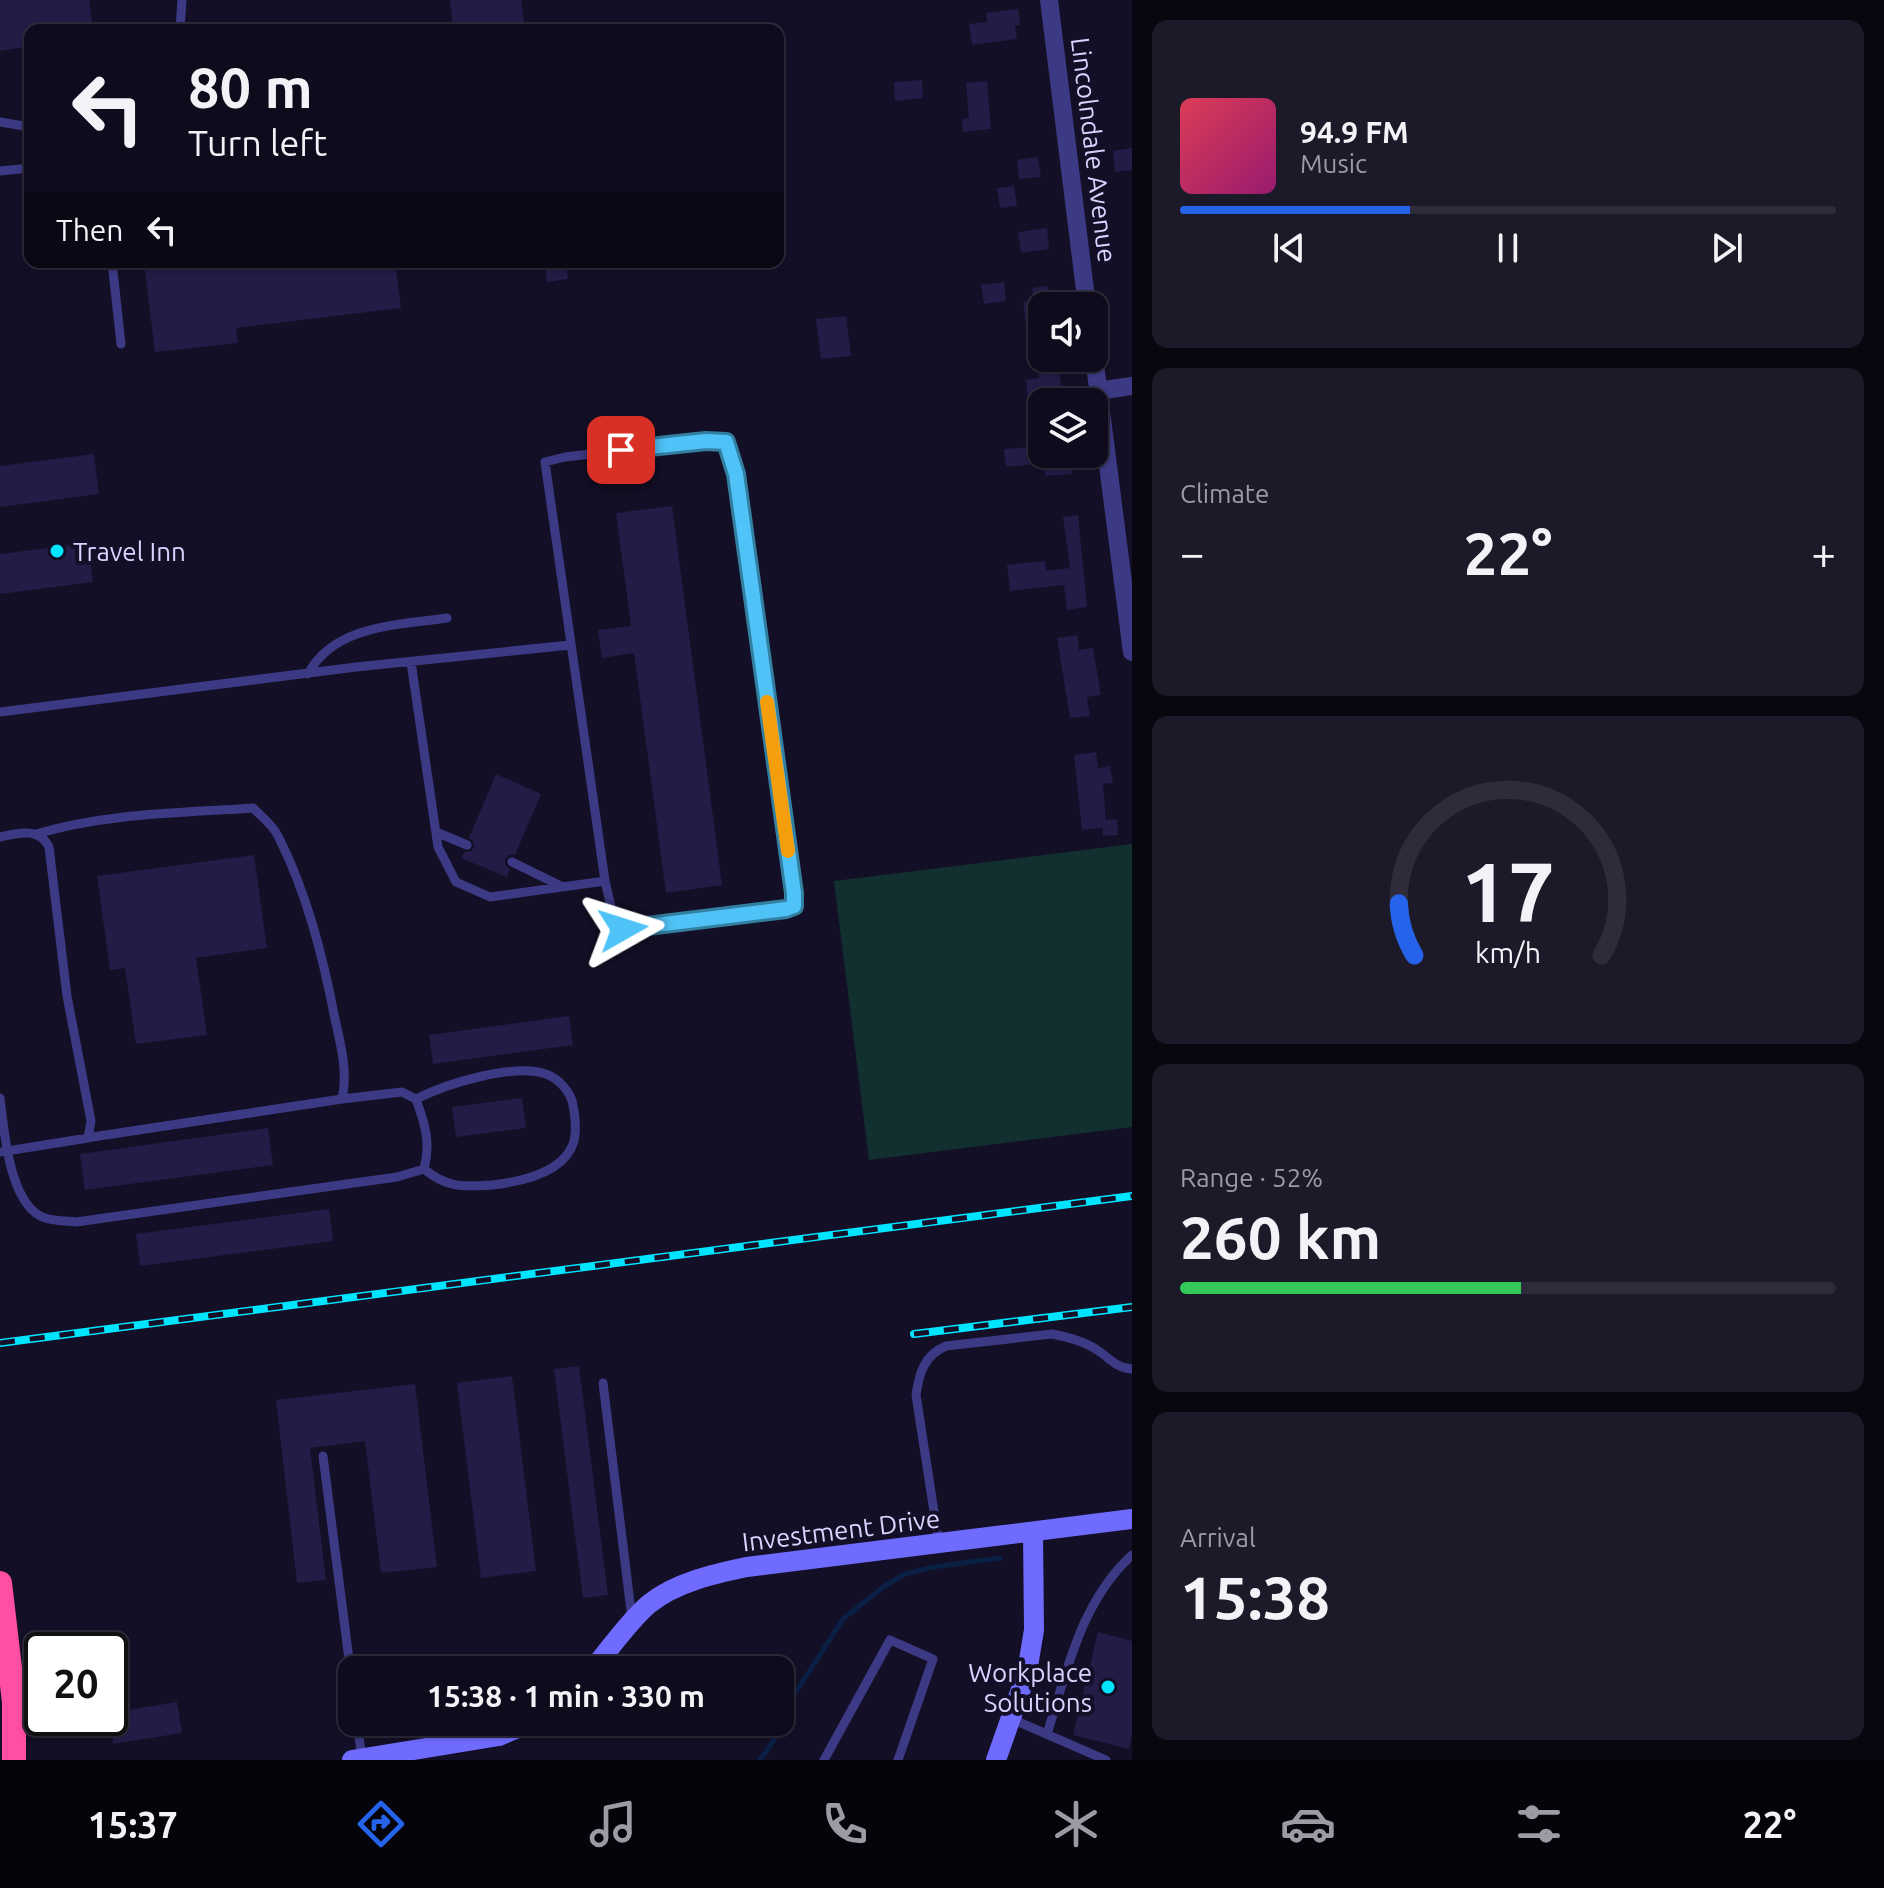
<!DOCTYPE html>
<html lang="en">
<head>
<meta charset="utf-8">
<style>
  :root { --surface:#0e0b1c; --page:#1c1929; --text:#f1f3f6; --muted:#9b9ba3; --line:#2e2b3b; --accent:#2563eb }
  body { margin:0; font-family:Ubuntu,sans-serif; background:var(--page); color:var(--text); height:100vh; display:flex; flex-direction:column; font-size:30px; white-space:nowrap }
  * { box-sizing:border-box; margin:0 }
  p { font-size:26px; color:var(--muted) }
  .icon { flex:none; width:44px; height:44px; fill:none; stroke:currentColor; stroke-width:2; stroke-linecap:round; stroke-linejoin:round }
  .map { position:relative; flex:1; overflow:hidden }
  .details { display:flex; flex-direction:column; gap:20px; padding:20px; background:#08060f; width:752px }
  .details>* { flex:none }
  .guide { position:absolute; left:24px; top:24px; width:760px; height:244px; border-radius:16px; box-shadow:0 2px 6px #0004,0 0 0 2px var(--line); background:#0e0b1c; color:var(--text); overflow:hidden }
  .controls { position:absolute; left:1028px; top:292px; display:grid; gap:16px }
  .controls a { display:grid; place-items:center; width:80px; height:80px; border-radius:16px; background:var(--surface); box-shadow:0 2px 6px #0004,0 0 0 2px var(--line); font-size:40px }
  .speed { position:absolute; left:24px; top:1632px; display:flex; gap:16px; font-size:40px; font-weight:700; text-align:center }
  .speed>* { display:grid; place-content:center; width:104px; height:104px; border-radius:50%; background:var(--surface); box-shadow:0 2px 6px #0004,0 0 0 2px var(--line); line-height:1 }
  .speed .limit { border:4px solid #111; border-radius:12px; background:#fff; color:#111 }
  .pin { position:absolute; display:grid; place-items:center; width:68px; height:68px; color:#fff; margin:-34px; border-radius:16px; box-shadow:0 4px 12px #0006 }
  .me { position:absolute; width:88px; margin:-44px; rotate:84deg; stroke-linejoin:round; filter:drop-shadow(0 0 6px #0008) }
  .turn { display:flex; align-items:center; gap:28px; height:168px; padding:0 32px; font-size:36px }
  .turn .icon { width:104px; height:104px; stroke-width:2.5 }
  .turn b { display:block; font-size:56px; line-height:68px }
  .then { display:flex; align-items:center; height:76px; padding:0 32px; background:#0003; gap:16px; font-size:30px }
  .big { font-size:60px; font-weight:600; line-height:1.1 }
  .details .widget { flex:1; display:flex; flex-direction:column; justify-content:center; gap:12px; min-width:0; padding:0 28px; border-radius:16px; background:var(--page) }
  .details .dial { align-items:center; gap:0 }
  .dial svg { height:208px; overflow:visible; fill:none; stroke:var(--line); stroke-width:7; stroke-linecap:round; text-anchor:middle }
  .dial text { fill:var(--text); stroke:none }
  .song { display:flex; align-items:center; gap:24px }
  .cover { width:96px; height:96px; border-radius:12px; background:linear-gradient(135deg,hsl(350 70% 55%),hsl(320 70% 35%)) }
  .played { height:8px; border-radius:4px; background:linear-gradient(90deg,var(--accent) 35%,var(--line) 35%) }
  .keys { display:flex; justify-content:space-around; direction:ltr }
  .heat { display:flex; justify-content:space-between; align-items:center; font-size:44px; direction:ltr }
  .charge { height:12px; border-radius:6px; background:linear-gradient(90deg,#34c759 52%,var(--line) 0) }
  .trip { position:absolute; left:338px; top:1656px; width:456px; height:80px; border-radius:16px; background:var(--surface); box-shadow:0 2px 6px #0004,0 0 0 2px var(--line); font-weight:600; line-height:80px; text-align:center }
  .dock { display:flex; height:128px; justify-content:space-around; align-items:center; background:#06040b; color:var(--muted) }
  .dock .icon { width:56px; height:56px }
  .dock .selected { color:var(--accent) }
  .dock b { font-size:36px; color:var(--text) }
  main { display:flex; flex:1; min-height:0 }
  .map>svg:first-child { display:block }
  .green { fill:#12302f }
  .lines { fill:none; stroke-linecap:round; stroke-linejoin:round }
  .stream { stroke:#0a1f44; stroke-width:5 }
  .building { fill:#241b47 }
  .lane { stroke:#3d3a85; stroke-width:9 }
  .street { stroke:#3d3a85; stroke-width:18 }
  .secondary { stroke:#6f6bff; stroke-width:20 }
  .highway { stroke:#ff4fa3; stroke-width:24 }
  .rail-casing { stroke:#00e5ff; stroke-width:8 }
  .rail { stroke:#130f26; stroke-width:5; stroke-dasharray:15; stroke-linecap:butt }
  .route-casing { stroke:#337fa1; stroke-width:20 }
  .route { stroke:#4fc3f7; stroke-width:14 }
  .slow { stroke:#f59e0b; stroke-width:14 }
  .poi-dot { fill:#00e5ff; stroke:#130f26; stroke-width:3 }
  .labels { text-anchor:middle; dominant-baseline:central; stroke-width:8; stroke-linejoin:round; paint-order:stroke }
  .street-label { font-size:26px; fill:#d9d4ff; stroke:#130f26 }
  .poi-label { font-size:26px; fill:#d9d4ff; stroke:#130f26; text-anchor:start }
</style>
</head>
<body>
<main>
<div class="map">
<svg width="1132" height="1760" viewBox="0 0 1132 1760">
  <rect width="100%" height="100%" fill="#130f26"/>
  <path class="green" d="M1132,844V1127L869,1160L834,881Z"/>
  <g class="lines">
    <path class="stream" d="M760,1760L780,1731L790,1701L843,1619L883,1587L905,1574L933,1567L1000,1558"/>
  </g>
  <path class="building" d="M0,0H89L93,30H30V46L0,51Z
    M450,0H521L525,30H453Z
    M1018,9L1020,25H1015L1017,39L972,45L969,24L987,22L986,13Z
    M922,80L923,98L895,101L894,82Z
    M987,81L991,129L963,132L962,119L969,118L966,83Z
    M1132,148V170L1115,172L1113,151Z
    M1038,157L1041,177L1019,179L1017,160Z
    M1014,186L1017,206L1000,208L997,188Z
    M1047,228L1049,249L1021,253L1018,232Z
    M144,262H395L401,308L236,328L238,343L155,352Z
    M545,262H566L568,279L547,282Z
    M1004,282L1006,301L984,304L981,285Z
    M1048,286L1051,306H1042V324L1026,326L1023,302L1034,301L1032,288Z
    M846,316L851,356L821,359L816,319Z
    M1059,368L1063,402H1042V408L1029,410L1026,380L1039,378L1038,370Z
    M1031,447L1033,464L1006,467L1004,449Z
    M94,454L99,494L0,507V466Z
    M1044,454H1072L1073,474L1045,476Z
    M672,506L722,885L666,893L634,653L602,658L598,630L631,626L616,513Z
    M1078,515L1087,607L1067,610L1064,585L1010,591L1007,565L1045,561L1046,571L1070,568L1063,517Z
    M88,543L93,582L0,594V554Z
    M1077,635L1079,650L1093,648L1101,695L1087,697L1090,716L1070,718L1057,638Z
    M1096,752L1098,768L1110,766L1113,783L1103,784L1106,820L1117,819L1118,835L1103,836L1102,828L1082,830L1074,755Z
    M496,774L541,794L515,855H509L505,859V865L510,869L507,877L461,858L464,852L471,851L474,847L473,841L469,838Z
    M254,855L267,948L196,958L207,1035L136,1044L125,968L110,970L97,876Z
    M569,1016L573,1045L433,1064L429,1035Z
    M522,1098L526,1128L456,1137L452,1107Z
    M268,1128L273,1165L85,1190L80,1154Z
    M329,1209L333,1241L140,1266L136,1234Z
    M579,1366L608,1595L583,1598L554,1369Z
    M512,1376L536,1571L481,1578L457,1383Z
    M415,1384L437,1567L381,1573L365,1441L310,1448L326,1580L297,1583L276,1400Z
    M1098,1632L1132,1641V1735L1129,1749L1073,1735Z
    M177,1702L182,1733L113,1744L110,1713Z"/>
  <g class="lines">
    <path class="lane" d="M180,30L182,0
      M0,122L30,127
      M0,171L30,168
      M112,262L121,344
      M706,441L726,442L736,474L794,906L786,909L623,929L615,924L605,881L545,462L565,457Z
      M411,662L438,847L456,882L490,897L605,881
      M308,674C334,625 398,625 447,618
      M0,712L356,667L570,645
      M436,832L467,845
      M36,834C106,813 181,813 253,808C261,816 273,825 278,836C307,893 323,957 335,1019C341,1046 348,1072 342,1099L86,1138
      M0,837C19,833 39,827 49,847L67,996L91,1121L88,1138L0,1152
      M512,862L563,887
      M0,1098C4,1129 9,1206 45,1218C54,1221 66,1221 76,1222L397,1177L424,1169C431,1143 425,1124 416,1099L402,1092L342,1099
      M416,1099C446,1084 512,1063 546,1074C558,1078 571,1092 573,1105C575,1116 577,1129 574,1141C565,1173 519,1182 492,1185C463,1187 447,1188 424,1169
      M603,1383L632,1619
      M323,1456L352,1683
      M939,1544L916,1395C919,1374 924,1355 946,1346L1052,1334C1068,1337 1084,1341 1097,1350C1110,1358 1116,1368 1132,1369
      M1012,1719L1106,1760
      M357,1722L362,1759
      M569,1722L634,1724
      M1047,1734C1067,1671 1081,1601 1132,1555
      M824,1760L890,1640L933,1659L898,1760"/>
    <path class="street" d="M1049,0L1087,306
      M1094,357L1132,652
      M1098,391L1132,386"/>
    <path class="secondary" d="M592,1670C610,1649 627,1623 649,1604C676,1582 714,1574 747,1567L1132,1519
      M352,1760L499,1736L532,1722
      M996,1760L1027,1672L1034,1630L1033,1532"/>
    <path class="highway" d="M0,1583L14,1702V1760"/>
    <defs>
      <path id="rail" d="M914,1334L1132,1307
        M0,1343L1132,1196"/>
    </defs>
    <use href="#rail" class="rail-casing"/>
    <use href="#rail" class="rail"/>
  </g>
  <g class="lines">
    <defs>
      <path id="route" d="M621,450L706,441L726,442L736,474L794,893V906L786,909L623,929"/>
    </defs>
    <use href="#route" class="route-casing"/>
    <use href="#route" class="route"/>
    <path class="slow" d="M767,702L788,851"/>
  </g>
  <g class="poi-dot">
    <circle cx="57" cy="551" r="8"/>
    <circle cx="1108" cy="1687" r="8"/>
  </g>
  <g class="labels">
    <g class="street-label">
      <text transform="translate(1094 150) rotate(83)">Lincolndale Avenue</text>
      <text transform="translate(841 1530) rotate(-7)">Investment Drive</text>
    </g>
    <g class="poi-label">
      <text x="73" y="551">Travel Inn</text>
      <text x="1092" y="1672" text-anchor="end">Workplace<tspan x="1092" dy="30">Solutions</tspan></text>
    </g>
  </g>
</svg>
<div class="controls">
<a><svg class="icon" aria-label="sound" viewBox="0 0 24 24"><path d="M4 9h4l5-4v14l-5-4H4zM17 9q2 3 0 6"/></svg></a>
<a><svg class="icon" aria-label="layers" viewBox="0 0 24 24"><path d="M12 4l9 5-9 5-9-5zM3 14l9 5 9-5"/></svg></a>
</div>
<div class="speed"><div class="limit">20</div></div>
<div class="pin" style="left:621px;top:450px;background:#d93025"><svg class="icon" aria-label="arrive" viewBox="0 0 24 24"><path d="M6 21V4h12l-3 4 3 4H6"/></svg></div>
<svg class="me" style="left:623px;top:929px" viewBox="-20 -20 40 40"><path d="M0-17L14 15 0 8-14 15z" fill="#4fc3f7" stroke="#fff" stroke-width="4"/></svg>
<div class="trip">15:38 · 1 min · 330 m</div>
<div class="guide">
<div class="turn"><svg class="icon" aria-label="left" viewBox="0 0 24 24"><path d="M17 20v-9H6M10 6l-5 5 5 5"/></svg><div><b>80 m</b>Turn left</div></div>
<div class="then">Then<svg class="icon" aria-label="left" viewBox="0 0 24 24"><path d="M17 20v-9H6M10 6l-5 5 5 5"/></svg></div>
</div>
</div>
<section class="details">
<div class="widget">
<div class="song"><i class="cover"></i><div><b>94.9 FM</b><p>Music</p></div></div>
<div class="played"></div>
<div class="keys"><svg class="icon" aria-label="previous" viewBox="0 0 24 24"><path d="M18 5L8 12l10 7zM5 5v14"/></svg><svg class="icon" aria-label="pause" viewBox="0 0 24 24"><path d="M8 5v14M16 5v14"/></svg><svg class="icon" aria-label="next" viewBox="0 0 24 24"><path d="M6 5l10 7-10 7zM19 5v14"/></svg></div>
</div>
<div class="widget"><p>Climate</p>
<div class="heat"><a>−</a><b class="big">22°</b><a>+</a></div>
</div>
<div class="widget dial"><svg viewBox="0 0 100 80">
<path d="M14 69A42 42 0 1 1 86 69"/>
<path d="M14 69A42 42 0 0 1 8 49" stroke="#2563eb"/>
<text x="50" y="56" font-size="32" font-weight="700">17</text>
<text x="50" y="72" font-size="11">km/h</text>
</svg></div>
<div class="widget"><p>Range · 52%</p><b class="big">260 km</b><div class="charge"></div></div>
<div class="widget"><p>Arrival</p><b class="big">15:38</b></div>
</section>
</main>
<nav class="dock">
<b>15:37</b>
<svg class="icon selected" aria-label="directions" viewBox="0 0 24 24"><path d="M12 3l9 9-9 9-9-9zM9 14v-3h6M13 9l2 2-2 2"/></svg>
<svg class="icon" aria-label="music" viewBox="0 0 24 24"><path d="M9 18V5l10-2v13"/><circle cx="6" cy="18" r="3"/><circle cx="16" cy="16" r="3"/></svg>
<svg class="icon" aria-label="phone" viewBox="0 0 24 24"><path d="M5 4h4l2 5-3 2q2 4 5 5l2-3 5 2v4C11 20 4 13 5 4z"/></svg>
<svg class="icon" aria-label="climate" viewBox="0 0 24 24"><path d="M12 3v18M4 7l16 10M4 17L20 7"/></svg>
<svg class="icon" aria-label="car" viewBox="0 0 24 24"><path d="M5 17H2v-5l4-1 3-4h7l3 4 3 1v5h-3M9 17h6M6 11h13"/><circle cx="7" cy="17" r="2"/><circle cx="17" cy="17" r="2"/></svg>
<svg class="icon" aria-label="filters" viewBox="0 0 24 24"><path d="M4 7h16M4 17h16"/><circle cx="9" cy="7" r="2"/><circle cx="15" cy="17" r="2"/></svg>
<b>22°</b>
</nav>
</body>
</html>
